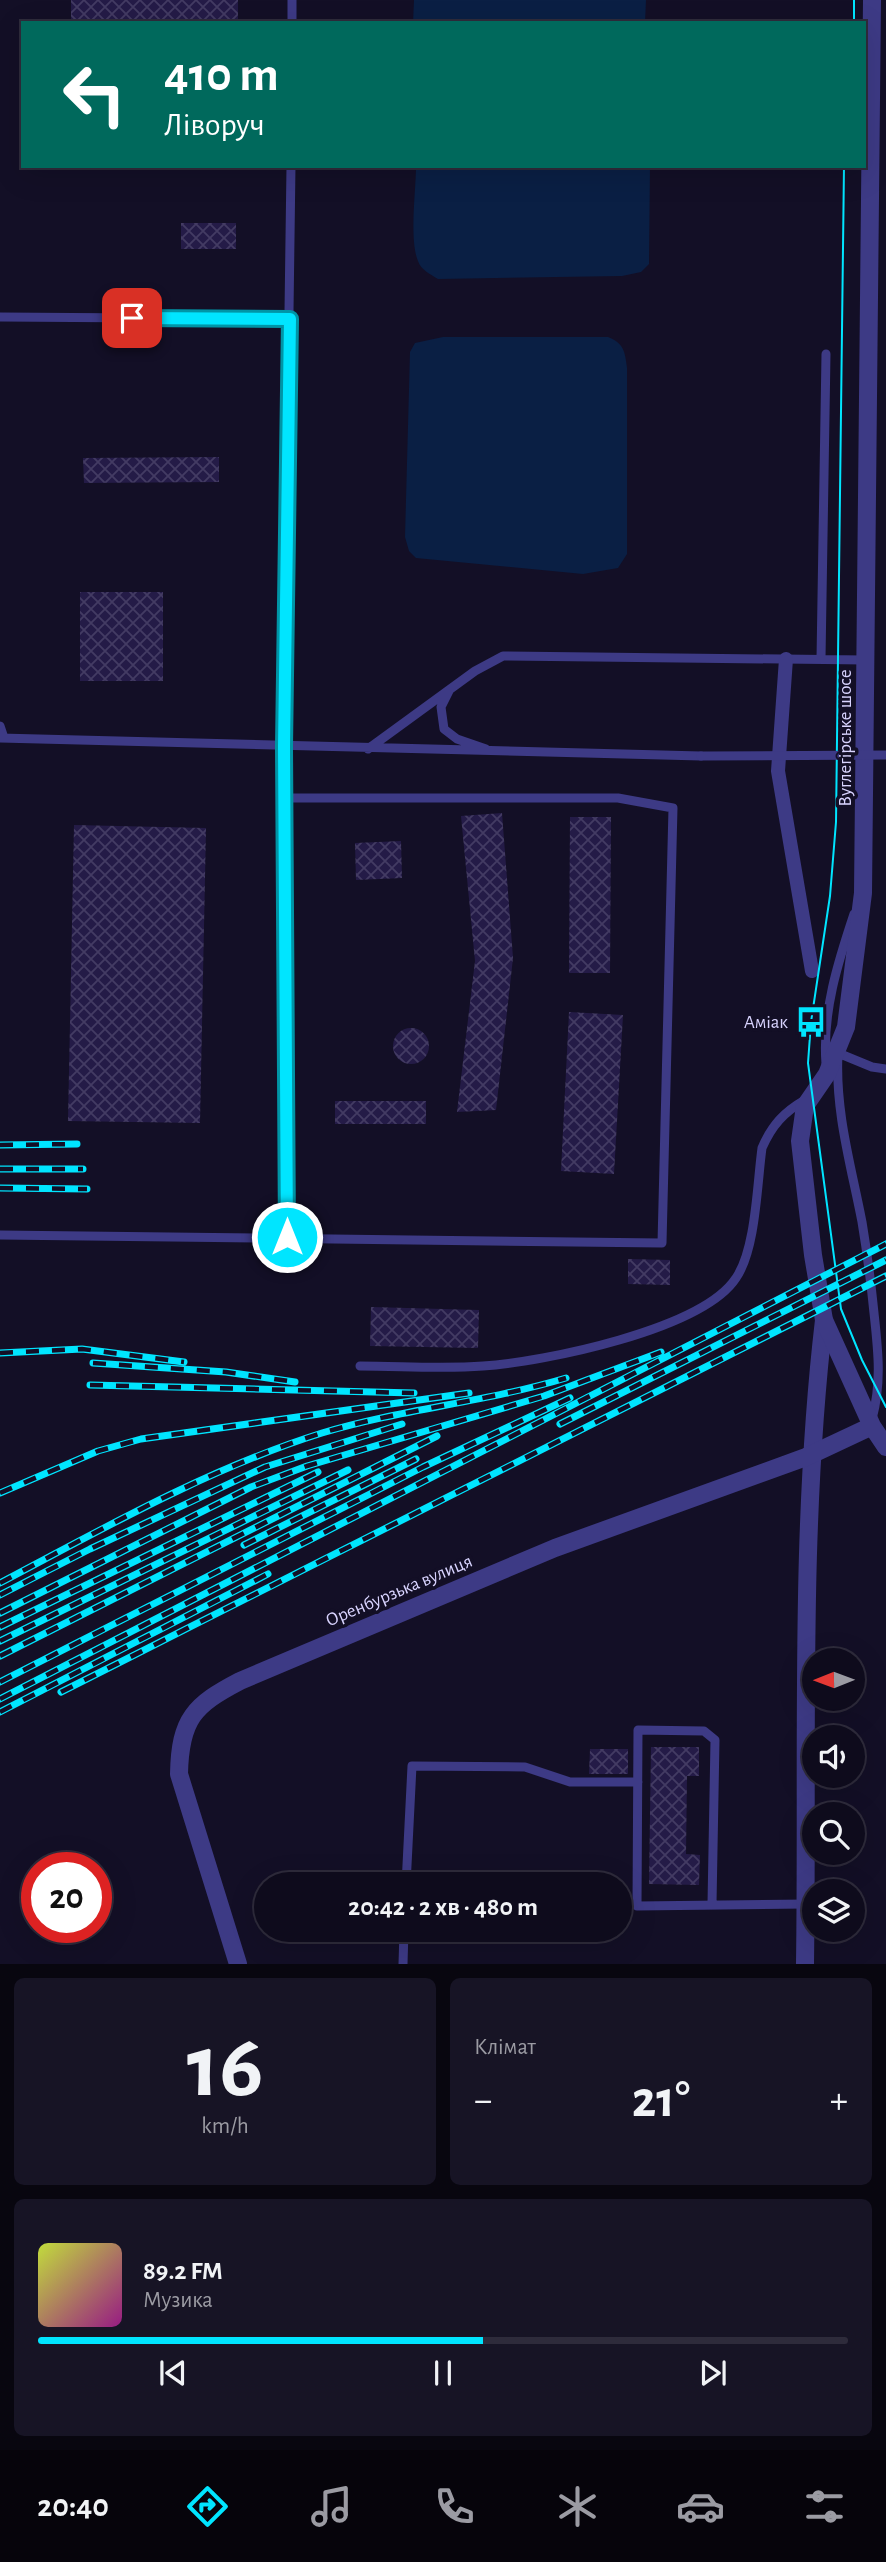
<!DOCTYPE html>
<html lang="uk">
<head>
<meta charset="utf-8">
<style>
  :root { --surface:#0e0b1c; --page:#171425; --text:#f1f3f6; --muted:#9b9ba3; --line:#2e2b3b; --accent:#00e5ff }
  body { margin:0; font-family:"Alegreya Sans",sans-serif; background:var(--page); color:var(--text); height:100vh; display:flex; flex-direction:column; font-size:26px; white-space:nowrap }
  * { box-sizing:border-box; margin:0 }
  p { font-size:23px; color:var(--muted) }
  .icon { flex:none; width:38px; height:38px; fill:none; stroke:currentColor; stroke-width:2; stroke-linecap:round; stroke-linejoin:round }
  .map { position:relative; height:1964px; overflow:hidden }
  .drawer { display:flex; flex-direction:column; gap:14px; padding:14px; background:#08060f; flex:1 }
  .drawer>* { flex:none }
  .hud { position:absolute; left:21px; top:21px; width:845px; height:147px; border-radius:0px; box-shadow:0 7px 28px #0002,0 0 0 2px var(--line); background:#00695c; color:#fff; overflow:hidden }
  .needle { width:46px; rotate:269deg }
  .tools { position:absolute; left:802px; top:1648px; display:grid; gap:14px }
  .tools a { display:grid; place-items:center; width:63px; height:63px; border-radius:50%; background:var(--surface); box-shadow:0 7px 28px #0002,0 0 0 2px var(--line); font-size:35px }
  .speed { position:absolute; left:21px; top:1852px; display:flex; gap:14px; font-size:35px; font-weight:700; text-align:center }
  .speed>* { display:grid; place-content:center; width:91px; height:91px; border-radius:50%; background:var(--surface); box-shadow:0 7px 28px #0002,0 0 0 2px var(--line); line-height:1 }
  .speed .limit { border:10px solid #d22; background:#fff; color:#111 }
  .pin { position:absolute; display:grid; place-items:center; width:60px; height:60px; color:#fff; margin:-30px; border-radius:14px; box-shadow:0 4px 10px #0006 }
  .me { position:absolute; width:77px; margin:-38px; rotate:0deg; stroke-linejoin:round; filter:drop-shadow(0 0 5px #0008) }
  .turn { display:flex; align-items:center; gap:24px; height:147px; padding:0 28px; font-size:32px }
  .turn .icon { width:91px; height:91px; stroke-width:2.5 }
  .turn b { display:block; font-size:49px; line-height:60px }
  .big { font-size:52px; font-weight:700; line-height:1.1 }
  .drawer .tile { flex:1; display:flex; flex-direction:column; justify-content:center; gap:10px; min-width:0; padding:0 24px; border-radius:10px; background:var(--page) }
  .drawer .dial { align-items:center; gap:0 }
  .dial b { font-size:91px; line-height:1 }
  .song { display:flex; align-items:center; gap:21px }
  .cover { width:84px; height:84px; border-radius:10px; background:linear-gradient(135deg,hsl(70 70% 55%),hsl(310 70% 35%)) }
  .played { height:7px; border-radius:4px; background:linear-gradient(90deg,var(--accent) 55%,var(--line) 55%) }
  .keys { display:flex; justify-content:space-around; direction:ltr }
  .heat { display:flex; justify-content:space-between; align-items:center; font-size:38px; direction:ltr }
  .drawer .tiles { flex:1; display:grid; gap:14px; grid-template-columns:1fr 1fr }
  .tile:last-child { grid-column:span 2 }
  .trip { position:absolute; left:254px; top:1872px; width:378px; height:70px; border-radius:35px; background:var(--surface); box-shadow:0 7px 28px #0002,0 0 0 2px var(--line); font-weight:700; line-height:70px; text-align:center }
  .tabs { display:flex; height:112px; justify-content:space-around; align-items:center; background:#06040b; color:var(--muted) }
  .tabs .icon { width:49px; height:49px }
  .tabs .on { color:var(--accent) }
  .tabs b { font-size:32px; color:var(--text) }
  .map>svg:first-child { display:block }
  .water { fill:#0a1f44 }
  .building { fill:url(#building-cross-hatch) }
  .lines { fill:none; stroke-linecap:round; stroke-linejoin:round }
  .service { stroke:#3d3a85; stroke-width:9 }
  .pedestrian { stroke:#3d3a85; stroke-width:14 }
  .minor { stroke:#3d3a85; stroke-width:18 }
  .tertiary { stroke:#3d3a85; stroke-width:18 }
  .tram { stroke:#00e5ff; stroke-width:2 }
  .rail-casing { stroke:#00e5ff; stroke-width:7 }
  .rail { stroke:#130f26; stroke-width:4.5; stroke-dasharray:13; stroke-linecap:butt }
  .service-bridge { stroke:#3d3a85; stroke-width:9 }
  .route-casing { stroke:#0095a6; stroke-width:18 }
  .route { stroke:#00e5ff; stroke-width:12 }
  .labels { text-anchor:middle; dominant-baseline:central; stroke-width:7; stroke-linejoin:round; paint-order:stroke }
  .street-label { font-size:19px; fill:#d9d4ff; stroke:#130f26 }
  .poi-label { font-size:19px; fill:#d9d4ff; stroke:#130f26; text-anchor:end }
</style>
</head>
<body>
<div class="map">
<svg width="886" height="1964" viewBox="0 0 886 1964">
  <defs>
    <pattern id="building-cross-hatch" width="8" height="8" patternUnits="userSpaceOnUse" patternTransform="scale(1.75)"><rect width="8" height="8" fill="#241b47"/><path d="M0 0l8 8M0 8l8-8" fill="none" stroke="#433b63"/></pattern>
  </defs>
  <rect width="100%" height="100%" fill="#130f26"/>
  <path class="water" d="M414,0H646L645,23H413Z
    M416,166H650L649,264L641,272L622,276L438,279C430,274 421,270 418,261C409,239 416,191 416,166Z
    M443,337H608C624,343 625,352 627,368V554L618,568L583,574L416,558L409,551L405,537L410,352L415,343Z"/>
  <path class="building" d="M71,0H238V23H71Z
    M181,223H236V249H181Z
    M219,457V482L84,483L83,458Z
    M80,592H163V681H80Z
    M502,813L513,958L496,1110L457,1112L475,961L461,816Z
    M570,817H611L610,973H569Z
    M74,825L206,828L200,1123L68,1121Z
    M401,841L402,878L356,880L355,843Z
    M569,1012L623,1015L614,1174L561,1171Z
    M393 1046a18 18 0 1 1 36 0a18 18 0 1 1-36 0Z
    M335,1101H426V1124H335Z
    M628,1259L670,1260V1285L628,1284Z
    M371,1307L479,1310L478,1348L370,1346Z
    M651,1747H699V1776H687L686,1854L700,1855L699,1885L649,1884Z
    M590,1749H628V1774H589Z"/>
  <g class="lines">
    <path class="service" d="M292,23V0
      M0,317L290,319
      M821,659L826,354
      M449,691L441,707L444,729L457,739L486,749
      M0,726L4,738
      M0,738L701,756
      M368,749L475,671L503,656L865,660
      M826,1064C822,1012 838,962 854,914
      M0,1235L662,1243L673,808L618,798H285
      M287,1237L283,747L291,166
      M360,1366C401,1366 443,1369 483,1366C543,1362 702,1330 736,1278C756,1249 757,1184 762,1148C772,1125 784,1112 805,1100
      M872,1419C882,1382 878,1350 874,1313C871,1283 867,1252 862,1222C851,1165 835,1112 838,1053L872,1067L886,1069
      M406,1885L412,1766L525,1767L570,1782H638
      M712,1904L715,1740L704,1731L638,1730L637,1906L806,1904
      M403,1964L404,1930"/>
    <path class="pedestrian" d="M786,659L778,771L812,971"/>
    <path class="minor" d="M805,1964C808,1749 799,1533 824,1320"/>
    <path class="tertiary" d="M872,0L863,893L846,1027L827,1074L805,1106L800,1141L813,1255L824,1320L872,1426L886,1447
      M238,1964L179,1774C180,1719 194,1705 240,1681L555,1548L806,1457L872,1426"/>
    <path class="tram" d="M854,23V0
      M844,166L836,822L830,896L811,1022L808,1063L841,1309L862,1360L886,1407"/>
    <defs>
      <path id="rail" d="M0,1145L77,1144
        M0,1169H83
        M0,1188L87,1189
        M0,1353L82,1349L184,1362
        M93,1363L226,1372L295,1382
        M90,1385L414,1393
        M560,1424L886,1260
        M0,1493L98,1451L141,1439L469,1393
        M244,1545L416,1459
        M0,1583C104,1528 210,1468 322,1433C402,1409 486,1402 566,1378
        M0,1595L90,1549L265,1467L402,1424
        M0,1613L251,1487L307,1466L544,1396L661,1352
        M0,1627L318,1472
        M0,1641L348,1470
        M0,1656L437,1436
        M0,1682L423,1467L570,1398
        M61,1692L886,1276
        M0,1699L886,1244
        M0,1712L268,1574"/>
    </defs>
    <use href="#rail" class="rail-casing"/>
    <use href="#rail" class="rail"/>
    <path class="service-bridge" d="M701,756L886,755"/>
  </g>
  <g class="lines">
    <defs>
      <path id="route" d="M132,318L290,319L284,747L287,1237"/>
    </defs>
    <use href="#route" class="route-casing"/>
    <use href="#route" class="route"/>
  </g>
  <defs>
    <symbol id="bus-bare" viewBox="-9 -9 18 18"><path d="M-5-6H5V4H4V6H2V4H-2V6H-4V4H-5ZM-3.5-4V0h7V-4ZM-3.5 1.2v1.5H-2V1.2ZM2 1.2v1.5H3.5V1.2Z" fill="#00e5ff" stroke="#130f26" stroke-width="2.5" paint-order="stroke"/></symbol>
  </defs>
  <g fill-rule="evenodd">
    <use href="#bus-bare" x="789" y="1000" width="44" height="44"/>
  </g>
  <g class="labels">
    <g class="street-label">
      <text transform="translate(845 738) rotate(-90)">Вуглегірське шосе</text>
      <text transform="translate(399 1591) rotate(-23)">Оренбурзька вулиця</text>
    </g>
    <g class="poi-label">
      <text x="788" y="1022">Аміак</text>
    </g>
  </g>
</svg>
<div class="tools">
<a><svg class="needle" viewBox="-14 -14 28 28"><path d="M0-13l5 13h-10z" fill="#e53935"/><path d="M0 13l5-13h-10z" fill="#9b9ba3"/></svg></a>
<a><svg class="icon" aria-label="sound" viewBox="0 0 24 24"><path d="M4 9h4l5-4v14l-5-4H4zM17 9q2 3 0 6"/></svg></a>
<a><svg class="icon" aria-label="search" viewBox="0 0 24 24"><circle cx="10" cy="10" r="6"/><path d="M15 15l6 6"/></svg></a>
<a><svg class="icon" aria-label="layers" viewBox="0 0 24 24"><path d="M12 4l9 5-9 5-9-5zM3 14l9 5 9-5"/></svg></a>
</div>
<div class="speed"><div class="limit">20</div></div>
<div class="pin" style="left:132px;top:318px;background:#d93025"><svg class="icon" aria-label="arrive" viewBox="0 0 24 24"><path d="M6 21V4h12l-3 4 3 4H6"/></svg></div>
<svg class="me" style="left:287px;top:1237px" viewBox="-20 -20 40 40"><circle r="17" fill="#00e5ff" stroke="#fff" stroke-width="3"/><path d="M0-11L8 9 0 5-8 9z" fill="#fff"/></svg>
<div class="trip">20:42 · 2 хв · 480 m</div>
<div class="hud">
<div class="turn"><svg class="icon" aria-label="left" viewBox="0 0 24 24"><path d="M17 20v-9H6M10 6l-5 5 5 5"/></svg><div><b>410 m</b>Ліворуч</div></div>
</div>
</div>
<section class="drawer">
<div class="tiles">
<div class="tile dial"><b>16</b><p>km/h</p></div>
<div class="tile"><p>Клімат</p>
<div class="heat"><a>−</a><b class="big">21°</b><a>+</a></div>
</div>
<div class="tile">
<div class="song"><i class="cover"></i><div><b>89.2 FM</b><p>Музика</p></div></div>
<div class="played"></div>
<div class="keys"><svg class="icon" aria-label="previous" viewBox="0 0 24 24"><path d="M18 5L8 12l10 7zM5 5v14"/></svg><svg class="icon" aria-label="pause" viewBox="0 0 24 24"><path d="M8 5v14M16 5v14"/></svg><svg class="icon" aria-label="next" viewBox="0 0 24 24"><path d="M6 5l10 7-10 7zM19 5v14"/></svg></div>
</div>
</div>
</section>
<nav class="tabs">
<b>20:40</b>
<svg class="icon on" aria-label="directions" viewBox="0 0 24 24"><path d="M12 3l9 9-9 9-9-9zM9 14v-3h6M13 9l2 2-2 2"/></svg>
<svg class="icon" aria-label="music" viewBox="0 0 24 24"><path d="M9 18V5l10-2v13"/><circle cx="6" cy="18" r="3"/><circle cx="16" cy="16" r="3"/></svg>
<svg class="icon" aria-label="phone" viewBox="0 0 24 24"><path d="M5 4h4l2 5-3 2q2 4 5 5l2-3 5 2v4C11 20 4 13 5 4z"/></svg>
<svg class="icon" aria-label="climate" viewBox="0 0 24 24"><path d="M12 3v18M4 7l16 10M4 17L20 7"/></svg>
<svg class="icon" aria-label="car" viewBox="0 0 24 24"><path d="M5 17H2v-5l4-1 3-4h7l3 4 3 1v5h-3M9 17h6M6 11h13"/><circle cx="7" cy="17" r="2"/><circle cx="17" cy="17" r="2"/></svg>
<svg class="icon" aria-label="filters" viewBox="0 0 24 24"><path d="M4 7h16M4 17h16"/><circle cx="9" cy="7" r="2"/><circle cx="15" cy="17" r="2"/></svg>
</nav>
</body>
</html>
